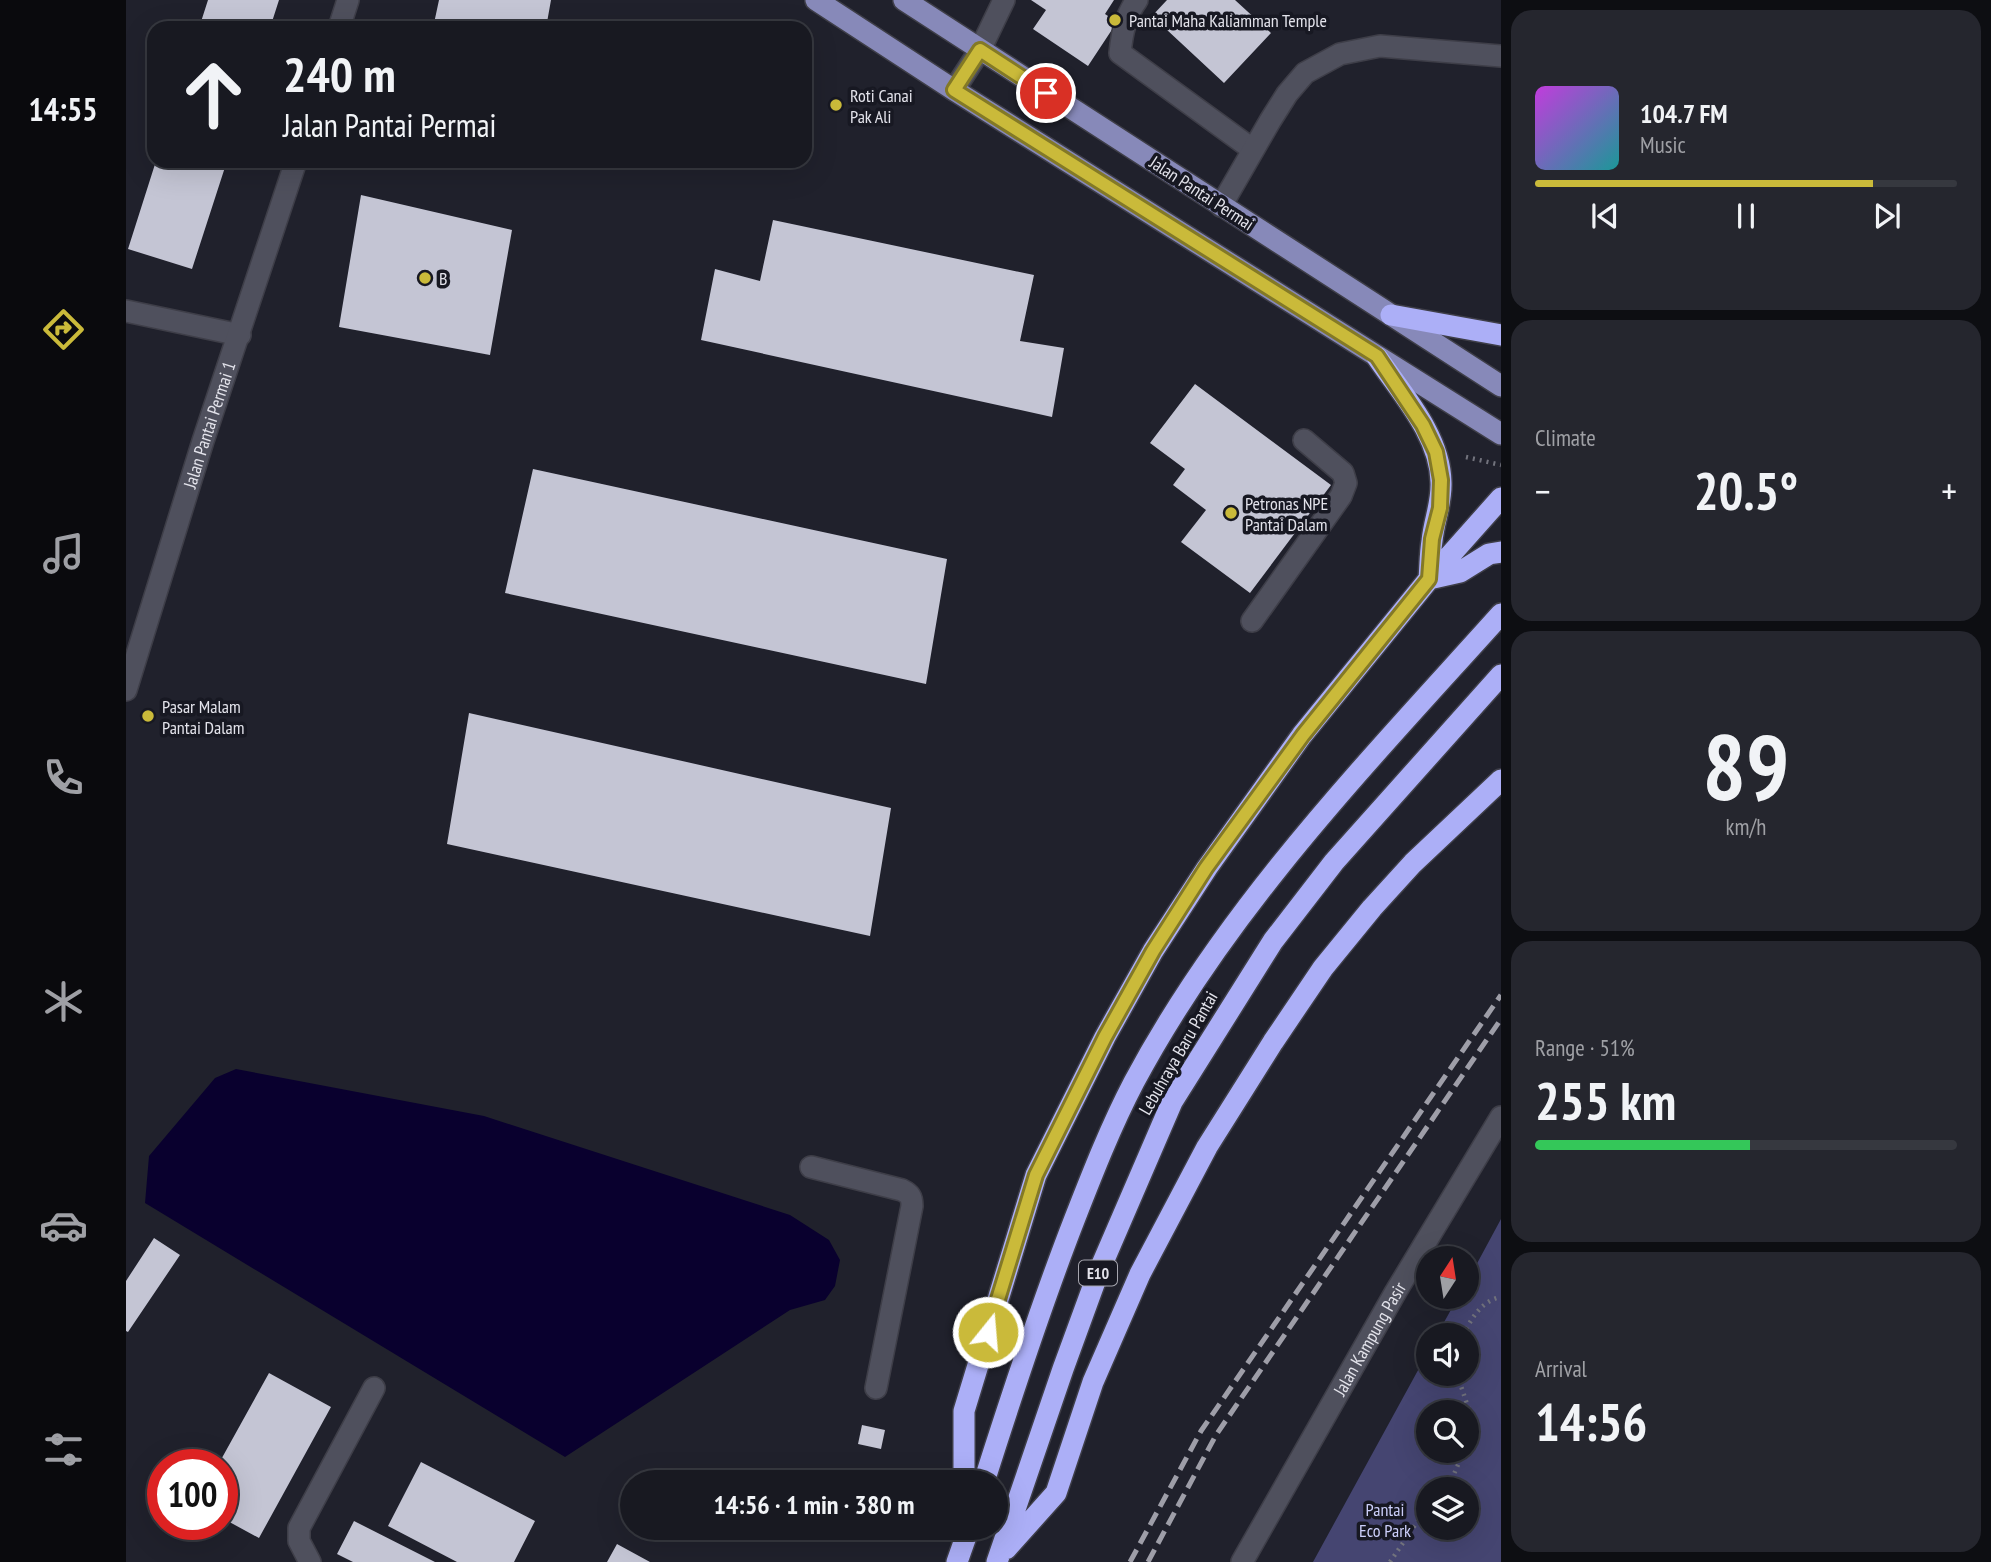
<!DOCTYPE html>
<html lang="en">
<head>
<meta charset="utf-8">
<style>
  :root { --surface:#181921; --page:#25262e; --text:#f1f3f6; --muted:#9fa0a5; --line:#36383f; --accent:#caba3a }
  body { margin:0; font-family:"PT Sans Narrow",sans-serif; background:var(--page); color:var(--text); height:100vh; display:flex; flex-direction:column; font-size:26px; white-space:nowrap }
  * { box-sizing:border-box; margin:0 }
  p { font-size:23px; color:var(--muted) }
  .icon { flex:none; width:38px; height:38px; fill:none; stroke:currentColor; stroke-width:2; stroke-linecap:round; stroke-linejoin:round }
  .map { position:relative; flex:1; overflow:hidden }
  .sheet { display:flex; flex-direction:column; gap:10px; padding:10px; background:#0d0e12; width:490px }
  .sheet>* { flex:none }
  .top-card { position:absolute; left:21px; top:21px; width:665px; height:147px; border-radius:21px; box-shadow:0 7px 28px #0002,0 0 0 2px var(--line); background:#181921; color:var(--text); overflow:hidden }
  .needle { width:46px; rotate:12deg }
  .buttons { position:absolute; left:1290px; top:1246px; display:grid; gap:14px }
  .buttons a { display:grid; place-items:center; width:63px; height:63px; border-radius:50%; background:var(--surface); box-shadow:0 7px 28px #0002,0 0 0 2px var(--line); font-size:35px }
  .speed { position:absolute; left:21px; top:1449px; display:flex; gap:14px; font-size:35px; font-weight:700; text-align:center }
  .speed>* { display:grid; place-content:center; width:91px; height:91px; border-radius:50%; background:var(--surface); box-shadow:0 7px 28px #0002,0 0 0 2px var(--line); line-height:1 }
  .speed .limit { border:10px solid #d22; background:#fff; color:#111 }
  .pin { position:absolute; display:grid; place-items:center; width:60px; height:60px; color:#fff; margin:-30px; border:4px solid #fff; border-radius:50%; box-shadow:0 2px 7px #0007 }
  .me { position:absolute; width:77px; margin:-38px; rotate:17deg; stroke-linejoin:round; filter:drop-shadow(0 0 5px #0008) }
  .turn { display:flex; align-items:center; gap:24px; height:147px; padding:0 21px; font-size:32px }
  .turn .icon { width:91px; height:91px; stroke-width:2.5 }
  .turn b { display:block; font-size:49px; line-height:60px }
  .big { font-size:52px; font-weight:800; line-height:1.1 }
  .sheet .tile { flex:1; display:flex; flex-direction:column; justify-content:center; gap:10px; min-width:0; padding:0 24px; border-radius:21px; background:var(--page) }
  .sheet .dial { align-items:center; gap:0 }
  .dial b { font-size:91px; line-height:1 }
  .song { display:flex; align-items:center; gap:21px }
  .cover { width:84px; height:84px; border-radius:10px; background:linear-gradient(135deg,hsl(290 70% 55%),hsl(180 70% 35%)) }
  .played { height:7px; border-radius:4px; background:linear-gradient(90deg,var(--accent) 80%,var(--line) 80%) }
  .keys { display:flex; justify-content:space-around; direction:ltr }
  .heat { display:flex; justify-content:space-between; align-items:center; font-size:38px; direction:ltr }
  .charge { height:10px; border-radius:5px; background:linear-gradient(90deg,#34c759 51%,var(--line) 0) }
  .trip { position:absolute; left:494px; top:1470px; width:388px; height:70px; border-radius:35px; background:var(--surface); box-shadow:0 7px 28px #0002,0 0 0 2px var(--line); font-weight:800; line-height:70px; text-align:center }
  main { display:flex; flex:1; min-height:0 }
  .dock { display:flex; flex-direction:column; width:126px; justify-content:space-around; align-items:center; background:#0a0a0d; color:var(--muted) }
  .dock .icon { width:49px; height:49px }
  .dock .on { color:var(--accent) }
  .dock b { font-size:32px; color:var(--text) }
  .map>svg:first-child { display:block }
  .green { fill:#454571; fill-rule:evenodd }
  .water { fill:#09002e }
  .building { fill:#c4c5d4 }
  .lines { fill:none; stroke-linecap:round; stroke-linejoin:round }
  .minor-casing { stroke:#3e3e48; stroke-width:24 }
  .major-casing { stroke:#3e3e48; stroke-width:24 }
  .highway-casing { stroke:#3e3e48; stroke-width:24 }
  .path { stroke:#72737d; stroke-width:4.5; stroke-dasharray:2 5; stroke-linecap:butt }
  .minor { stroke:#4f505d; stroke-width:21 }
  .major { stroke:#8789b9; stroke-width:21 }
  .highway { stroke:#acaff7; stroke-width:21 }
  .rail { stroke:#9e9ea8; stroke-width:5; stroke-dasharray:14 7; stroke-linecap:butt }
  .route-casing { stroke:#837926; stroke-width:18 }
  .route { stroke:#caba3a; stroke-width:12 }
  .poi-dot { fill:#caba3a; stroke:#171822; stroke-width:2.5 }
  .labels { text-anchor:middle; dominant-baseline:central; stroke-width:7; stroke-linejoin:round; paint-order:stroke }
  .shield { fill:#171822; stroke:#a6a6af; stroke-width:2 }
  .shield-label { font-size:16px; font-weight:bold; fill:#e3e3eb }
  .poi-label { font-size:18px; fill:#e3e3eb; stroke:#171822; text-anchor:start }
  .street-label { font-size:18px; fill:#e3e3eb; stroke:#171822 }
  .park-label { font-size:18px; fill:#cdd0fb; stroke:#171822 }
</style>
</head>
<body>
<main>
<nav class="dock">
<b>14:55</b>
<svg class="icon on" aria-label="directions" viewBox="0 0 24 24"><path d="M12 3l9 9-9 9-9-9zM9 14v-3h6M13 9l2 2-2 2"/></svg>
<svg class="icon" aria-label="music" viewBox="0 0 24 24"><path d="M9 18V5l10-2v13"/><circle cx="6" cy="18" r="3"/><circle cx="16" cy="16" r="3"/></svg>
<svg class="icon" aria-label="phone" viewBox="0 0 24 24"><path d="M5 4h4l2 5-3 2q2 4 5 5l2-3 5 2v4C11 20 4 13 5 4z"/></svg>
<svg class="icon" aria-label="climate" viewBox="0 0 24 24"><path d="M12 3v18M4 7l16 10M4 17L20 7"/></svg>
<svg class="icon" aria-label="car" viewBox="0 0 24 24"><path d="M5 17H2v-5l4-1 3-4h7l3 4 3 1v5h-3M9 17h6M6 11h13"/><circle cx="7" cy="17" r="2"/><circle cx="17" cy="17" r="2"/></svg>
<svg class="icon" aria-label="filters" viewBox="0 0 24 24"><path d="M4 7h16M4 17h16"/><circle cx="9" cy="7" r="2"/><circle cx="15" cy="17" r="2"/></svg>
</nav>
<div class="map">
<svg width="1375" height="1562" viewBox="0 0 1375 1562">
  <rect width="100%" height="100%" fill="#20212c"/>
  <path class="green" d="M1375,1219V1562H1187L1302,1352V1374H1340V1335H1311L1332,1297H1340L1341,1282ZM1302,1412H1340V1451H1302ZM1302,1489H1340V1528H1302Z"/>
  <path class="water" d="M110,1069L358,1116L664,1215L703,1240L714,1260L709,1286L699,1300L664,1310L439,1457L19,1203L23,1156L89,1078Z"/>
  <path class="building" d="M82,0H153L144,28H73Z
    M313,0H425L420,28H307Z
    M905,0H988L979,14L991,22L962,66L907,29L920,10Z
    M1041,0H1109L1145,33L1098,83L1026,16Z
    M30,161H101L66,269L2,249Z
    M235,195L386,230L364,355L213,327Z
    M647,220L908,275L894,341L938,348L926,417L575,340L589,269L634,281Z
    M1069,384L1205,485L1124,593L1055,542L1080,510L1047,485L1059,469L1024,443Z
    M407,469L821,559L800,684L379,593Z
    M343,713L765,808L744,936L321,844Z
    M28,1238L54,1255L2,1332L0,1331V1281Z
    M143,1373L205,1407L133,1538L96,1518V1465H92Z
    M736,1425L759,1430L755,1449L732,1444Z
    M295,1462L409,1521L388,1562H331L262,1526Z
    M228,1521L309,1562H227L211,1554Z
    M491,1544L524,1562H481Z"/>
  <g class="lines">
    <defs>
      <g id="minor">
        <path d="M1011,0C999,16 996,34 994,53L1126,149"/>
        <path d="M213,28L222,0"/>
        <path d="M828,90L854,50L878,0"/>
        <path d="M1095,206L1144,121L1161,94L1179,73L1214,54L1254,46L1375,56"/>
        <path d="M0,311L114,335"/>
        <path d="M1126,621L1215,496L1220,483L1217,473L1178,440"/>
        <path id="s1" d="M0,690L77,441L170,161"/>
        <path d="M685,1167L776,1190C784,1194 786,1197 786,1206L750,1388"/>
        <path d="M184,1562L173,1541V1528L248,1388"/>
        <path id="s2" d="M1116,1562L1269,1293L1375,1117"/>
      </g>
      <path id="major" d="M690,0L828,90L1375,434
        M778,0L1375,386"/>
      <path id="highway" d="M1265,315L1375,335
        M1251,357C1276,394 1314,435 1315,482C1316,503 1308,520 1306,541C1304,553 1304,566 1303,579
        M1303,579L1334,572L1363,554L1375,552
        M838,1482V1411L910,1175L979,1037L1027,951L1081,868L1176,735L1303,579L1375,498
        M858,1482C886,1394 915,1305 949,1218C967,1172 985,1126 1008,1082C1102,906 1242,762 1375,614
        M880,1549L930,1493L967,1382L1014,1274L1081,1147L1147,1042L1197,968L1246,908L1287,863L1375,780
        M831,1562L843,1528
        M871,1562L937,1369L971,1276L1046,1102L1147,941L1208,862L1375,675"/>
    </defs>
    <use href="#minor" class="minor-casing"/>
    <use href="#major" class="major-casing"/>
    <use href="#highway" class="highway-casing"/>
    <path class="path" d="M1340,457L1375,465
      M1337,1335C1346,1318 1355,1301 1375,1297
      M1331,1374L1344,1413L1340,1442
      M1315,1489L1328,1474L1338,1451
      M1264,1562L1302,1506"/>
    <use href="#minor" class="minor"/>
    <use href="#major" class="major"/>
    <use href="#highway" class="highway"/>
    <path class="rail" d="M1004,1562L1075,1431L1375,995
      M1022,1562L1090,1435L1375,1019"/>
  </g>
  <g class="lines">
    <defs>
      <path id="route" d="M862,1332L910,1175L979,1037L1027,951L1080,868L1177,735L1303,579L1306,539L1314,508L1315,480L1310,452L1297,425L1251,356L828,90L854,50L920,93"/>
    </defs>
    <use href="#route" class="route-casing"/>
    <use href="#route" class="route"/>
  </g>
  <g class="poi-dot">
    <circle cx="989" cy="20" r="7"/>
    <circle cx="710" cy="105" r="7"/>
    <circle cx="299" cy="278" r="7"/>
    <circle cx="1105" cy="513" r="7"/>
    <circle cx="22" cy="716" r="7"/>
  </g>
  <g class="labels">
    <rect class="shield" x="953" y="1260.5" width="38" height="25" rx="5"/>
    <g class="shield-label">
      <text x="972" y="1273">E10</text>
    </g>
    <g class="poi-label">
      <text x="1003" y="20">Pantai Maha Kaliamman Temple</text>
      <text x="724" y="95">Roti Canai<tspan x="724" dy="21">Pak Ali</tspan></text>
      <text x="313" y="278">B</text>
      <text x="1119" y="503">Petronas NPE<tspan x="1119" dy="21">Pantai Dalam</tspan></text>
      <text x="36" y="706">Pasar Malam<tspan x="36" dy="21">Pantai Dalam</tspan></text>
    </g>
    <g class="street-label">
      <text transform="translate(1076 193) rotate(33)">Jalan Pantai Permai</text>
      <text stroke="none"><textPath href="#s1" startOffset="278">Jalan Pantai Permai 1</textPath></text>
      <text transform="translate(1052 1053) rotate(-60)">Lebuhraya Baru Pantai</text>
      <text stroke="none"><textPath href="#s2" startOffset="257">Jalan Kampung Pasir</textPath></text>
    </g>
    <g class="park-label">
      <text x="1259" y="1509">Pantai<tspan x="1259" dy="21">Eco Park</tspan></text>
    </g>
  </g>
</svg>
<div class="buttons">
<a><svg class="needle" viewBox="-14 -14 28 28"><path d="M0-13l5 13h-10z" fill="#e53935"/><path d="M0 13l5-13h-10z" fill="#9fa0a5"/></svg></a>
<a><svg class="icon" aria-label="sound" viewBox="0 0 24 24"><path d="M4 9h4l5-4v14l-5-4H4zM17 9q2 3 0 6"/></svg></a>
<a><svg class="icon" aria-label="search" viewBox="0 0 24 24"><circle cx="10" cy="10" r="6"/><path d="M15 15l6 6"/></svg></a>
<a><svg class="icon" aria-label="layers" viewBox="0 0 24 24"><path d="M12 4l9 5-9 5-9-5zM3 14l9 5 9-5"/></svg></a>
</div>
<div class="speed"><div class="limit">100</div></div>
<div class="pin" style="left:920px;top:93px;background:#d93025"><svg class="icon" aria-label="arrive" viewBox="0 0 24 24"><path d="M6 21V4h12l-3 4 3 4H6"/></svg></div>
<svg class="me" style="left:862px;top:1332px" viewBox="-20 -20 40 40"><circle r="17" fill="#caba3a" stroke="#fff" stroke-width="3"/><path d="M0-11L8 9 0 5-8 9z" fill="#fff"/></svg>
<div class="trip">14:56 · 1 min · 380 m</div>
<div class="top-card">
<div class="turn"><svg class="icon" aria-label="ahead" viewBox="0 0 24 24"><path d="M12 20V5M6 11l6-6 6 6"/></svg><div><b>240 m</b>Jalan Pantai Permai</div></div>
</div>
</div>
<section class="sheet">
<div class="tile">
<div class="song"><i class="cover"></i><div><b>104.7 FM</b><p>Music</p></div></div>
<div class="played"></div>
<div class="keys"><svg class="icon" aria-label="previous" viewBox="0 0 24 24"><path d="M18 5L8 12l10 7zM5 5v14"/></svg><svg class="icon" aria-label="pause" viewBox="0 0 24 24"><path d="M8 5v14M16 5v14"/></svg><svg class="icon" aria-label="next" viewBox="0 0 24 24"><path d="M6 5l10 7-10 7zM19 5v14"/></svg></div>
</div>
<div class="tile"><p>Climate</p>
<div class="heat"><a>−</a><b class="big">20.5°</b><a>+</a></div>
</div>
<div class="tile dial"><b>89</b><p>km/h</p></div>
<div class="tile"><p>Range · 51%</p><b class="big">255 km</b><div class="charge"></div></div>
<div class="tile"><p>Arrival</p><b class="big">14:56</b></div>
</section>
</main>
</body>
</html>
